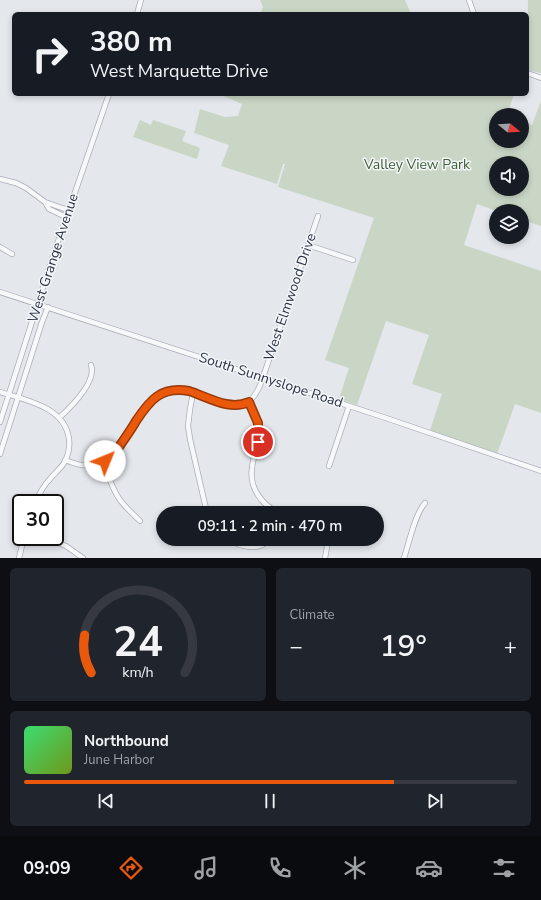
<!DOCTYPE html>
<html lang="en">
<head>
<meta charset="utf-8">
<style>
  :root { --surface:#171b24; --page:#20242c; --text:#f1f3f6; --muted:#9ea1a6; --line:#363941; --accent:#ea580c }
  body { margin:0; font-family:"Nunito Sans",sans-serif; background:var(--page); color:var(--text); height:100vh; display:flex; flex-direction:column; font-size:15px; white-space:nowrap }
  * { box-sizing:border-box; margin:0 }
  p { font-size:13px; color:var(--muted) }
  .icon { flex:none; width:22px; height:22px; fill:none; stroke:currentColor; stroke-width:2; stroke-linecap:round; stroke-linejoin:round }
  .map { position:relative; height:558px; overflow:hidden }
  .side { display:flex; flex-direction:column; gap:10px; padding:10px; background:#0d0f14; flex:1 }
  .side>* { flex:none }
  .banner { position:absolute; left:12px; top:12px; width:517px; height:84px; border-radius:6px; box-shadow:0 2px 6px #0003; background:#171b24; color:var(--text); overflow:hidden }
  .needle { width:26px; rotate:108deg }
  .fabs { position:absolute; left:489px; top:108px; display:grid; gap:8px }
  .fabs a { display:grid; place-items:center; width:40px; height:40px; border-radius:50%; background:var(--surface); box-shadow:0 2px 6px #0003; font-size:20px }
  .speed { position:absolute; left:12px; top:494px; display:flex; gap:8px; font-size:20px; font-weight:700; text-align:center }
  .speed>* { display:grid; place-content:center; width:52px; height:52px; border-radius:50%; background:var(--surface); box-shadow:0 2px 6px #0003; line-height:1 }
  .speed .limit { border:2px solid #111; border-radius:6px; background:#fff; color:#111 }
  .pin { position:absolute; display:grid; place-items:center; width:34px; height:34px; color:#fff; margin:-17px; border:2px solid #fff; border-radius:50%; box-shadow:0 1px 4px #0007 }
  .me { position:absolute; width:44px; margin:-22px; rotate:45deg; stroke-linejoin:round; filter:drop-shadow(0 0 3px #0008) }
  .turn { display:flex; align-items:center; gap:14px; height:84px; padding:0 12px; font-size:18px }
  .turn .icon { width:52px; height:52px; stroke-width:2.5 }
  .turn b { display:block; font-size:28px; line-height:34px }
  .big { font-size:30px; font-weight:600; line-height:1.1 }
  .side .widget { flex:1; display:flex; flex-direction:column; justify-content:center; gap:6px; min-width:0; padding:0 14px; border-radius:6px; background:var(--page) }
  .side .dial { align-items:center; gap:0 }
  .dial svg { height:104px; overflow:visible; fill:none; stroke:var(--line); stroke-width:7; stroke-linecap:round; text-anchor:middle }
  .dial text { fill:var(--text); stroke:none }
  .song { display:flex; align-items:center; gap:12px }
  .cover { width:48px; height:48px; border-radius:6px; background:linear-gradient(135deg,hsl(140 70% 55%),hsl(80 70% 35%)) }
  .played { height:4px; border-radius:2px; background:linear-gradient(90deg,var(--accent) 75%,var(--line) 75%) }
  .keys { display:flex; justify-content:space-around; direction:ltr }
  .heat { display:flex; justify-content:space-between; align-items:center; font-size:22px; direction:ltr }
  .side .tiles { flex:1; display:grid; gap:10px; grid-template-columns:1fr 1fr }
  .widget:last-child { grid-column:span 2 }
  .trip { position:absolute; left:156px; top:506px; width:228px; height:40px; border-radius:20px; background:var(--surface); box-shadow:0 2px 6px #0003; font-weight:600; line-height:40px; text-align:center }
  .menu { display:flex; height:64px; justify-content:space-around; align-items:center; background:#090b0e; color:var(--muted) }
  .menu .icon { width:28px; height:28px }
  .menu .selected { color:var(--accent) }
  .menu b { font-size:18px; color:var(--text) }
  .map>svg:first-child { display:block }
  .green { fill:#c9d6c5; fill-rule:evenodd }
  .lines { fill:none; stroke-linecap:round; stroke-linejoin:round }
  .minor-casing { stroke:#a9aeb7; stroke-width:6 }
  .minor { stroke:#f7f8fa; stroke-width:4.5 }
  .route-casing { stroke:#983908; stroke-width:10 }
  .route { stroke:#ea580c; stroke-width:7 }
  .labels { text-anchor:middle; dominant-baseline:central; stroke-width:3; stroke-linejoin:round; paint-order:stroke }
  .park-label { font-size:14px; fill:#3f6138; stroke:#f4f6f9 }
  .street-label { font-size:14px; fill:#2b3445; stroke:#f4f6f9 }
</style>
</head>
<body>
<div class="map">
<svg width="541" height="558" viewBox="0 0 541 558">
  <rect width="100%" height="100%" fill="#e4e7ec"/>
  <path class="green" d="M260,0H405L411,14H260L263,7Z
    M528,0H541V73L527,70Z
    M219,94H514L507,115H496V141H522V122L532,125L541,101V226L522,220V211H497L477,204L464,245L541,271V413L515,404L497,454L430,430L442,394L412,384L429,335L386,321L357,405L339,399L349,368L325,360L374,218L278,187L285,164H283L277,184L221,166L229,145L194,133L200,109L225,117L238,116L242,104ZM496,163H522V189H496Z
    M140,120L151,125L153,120L186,131L182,141L200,148L197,159L133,137Z"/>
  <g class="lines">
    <defs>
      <path id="minor" d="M469,0L474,14
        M137,14L141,0
        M527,73L541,78
        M0,179L16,183L26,188L45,202L49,209L66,217
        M45,202L62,208L69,210
        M308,245L353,260
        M0,247L12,254
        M0,292L386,418L541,471
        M0,392C26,400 65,407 69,439C70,447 68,456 64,463C60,469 54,474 50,479C43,486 39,494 35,503
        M193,393L190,409L188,426L190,439L207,513
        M249,402C254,412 259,423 258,434C258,446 253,457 252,468C249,488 262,505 279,513
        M59,418C71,407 97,382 91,365
        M0,422L52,259L109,94
        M0,454L42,322L48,307
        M65,460C90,470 103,468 119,447C125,438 131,430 136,421C149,401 161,385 188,391C203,394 217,403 232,405C249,405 255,398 261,383L318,216
        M103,462C108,475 112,489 120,500C126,508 133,514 140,521
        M329,466L349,406
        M42,537L66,546L83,558
        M227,539C239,546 259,553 269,539
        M19,558L24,537
        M325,558L327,547L326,539
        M404,558C409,543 415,514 425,503"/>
    </defs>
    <use href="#minor" class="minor-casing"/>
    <use href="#minor" class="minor"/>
  </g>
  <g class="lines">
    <defs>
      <path id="route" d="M105,461L114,454L119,447C125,438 131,430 136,421C150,400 161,386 189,391C208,397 229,411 249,402L258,423V442"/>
    </defs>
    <use href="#route" class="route-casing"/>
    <use href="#route" class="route"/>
  </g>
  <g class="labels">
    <g class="park-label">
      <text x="417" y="164">Valley View Park</text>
    </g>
    <g class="street-label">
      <text transform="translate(53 258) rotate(-72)">West Grange Avenue</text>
      <text transform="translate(290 297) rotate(-71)">West Elmwood Drive</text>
      <text transform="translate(271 380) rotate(18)">South Sunnyslope Road</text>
    </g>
  </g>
</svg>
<div class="fabs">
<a><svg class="needle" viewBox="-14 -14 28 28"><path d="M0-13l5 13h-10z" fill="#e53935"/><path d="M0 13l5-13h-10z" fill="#9ea1a6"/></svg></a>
<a><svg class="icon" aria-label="sound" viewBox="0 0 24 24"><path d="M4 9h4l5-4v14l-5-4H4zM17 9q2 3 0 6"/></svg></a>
<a><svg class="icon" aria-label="layers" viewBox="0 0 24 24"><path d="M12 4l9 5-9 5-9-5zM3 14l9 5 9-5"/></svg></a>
</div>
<div class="speed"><div class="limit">30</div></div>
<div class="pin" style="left:258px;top:442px;background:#d93025"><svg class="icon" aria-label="arrive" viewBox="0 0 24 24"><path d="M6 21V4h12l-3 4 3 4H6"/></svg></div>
<svg class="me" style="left:105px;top:461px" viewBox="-20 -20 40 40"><circle r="19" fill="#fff"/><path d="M0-13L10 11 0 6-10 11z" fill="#ea580c"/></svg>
<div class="trip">09:11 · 2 min · 470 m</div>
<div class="banner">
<div class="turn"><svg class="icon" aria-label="right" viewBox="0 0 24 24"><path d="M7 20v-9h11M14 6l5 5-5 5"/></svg><div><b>380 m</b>West Marquette Drive</div></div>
</div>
</div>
<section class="side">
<div class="tiles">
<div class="widget dial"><svg viewBox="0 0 100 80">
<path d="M14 69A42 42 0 1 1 86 69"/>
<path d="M14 69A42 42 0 0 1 9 40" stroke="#ea580c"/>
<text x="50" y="56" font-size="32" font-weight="700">24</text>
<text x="50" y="72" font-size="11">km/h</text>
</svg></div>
<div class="widget"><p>Climate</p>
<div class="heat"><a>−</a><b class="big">19°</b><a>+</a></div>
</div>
<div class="widget">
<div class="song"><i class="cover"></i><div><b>Northbound</b><p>June Harbor</p></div></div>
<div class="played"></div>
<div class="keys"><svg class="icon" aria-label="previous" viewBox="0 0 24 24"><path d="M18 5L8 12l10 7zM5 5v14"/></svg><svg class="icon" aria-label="pause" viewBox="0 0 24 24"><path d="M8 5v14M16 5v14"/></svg><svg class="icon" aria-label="next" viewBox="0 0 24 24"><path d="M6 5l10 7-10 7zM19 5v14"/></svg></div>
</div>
</div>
</section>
<nav class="menu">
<b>09:09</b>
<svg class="icon selected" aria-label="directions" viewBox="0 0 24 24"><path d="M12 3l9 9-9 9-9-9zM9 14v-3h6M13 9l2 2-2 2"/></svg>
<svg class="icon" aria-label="music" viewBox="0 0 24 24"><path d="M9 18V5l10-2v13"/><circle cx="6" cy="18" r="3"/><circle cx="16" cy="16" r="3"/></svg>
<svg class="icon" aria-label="phone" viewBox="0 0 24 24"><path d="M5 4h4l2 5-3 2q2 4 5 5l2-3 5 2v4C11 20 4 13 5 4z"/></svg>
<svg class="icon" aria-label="climate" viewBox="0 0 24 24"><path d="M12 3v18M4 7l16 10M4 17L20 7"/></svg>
<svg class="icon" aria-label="car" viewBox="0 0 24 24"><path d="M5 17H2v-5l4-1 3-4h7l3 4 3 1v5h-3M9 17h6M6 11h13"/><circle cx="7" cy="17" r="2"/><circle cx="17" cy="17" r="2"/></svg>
<svg class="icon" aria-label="filters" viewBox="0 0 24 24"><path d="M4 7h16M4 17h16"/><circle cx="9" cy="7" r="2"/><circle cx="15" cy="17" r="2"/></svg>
</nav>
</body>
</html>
